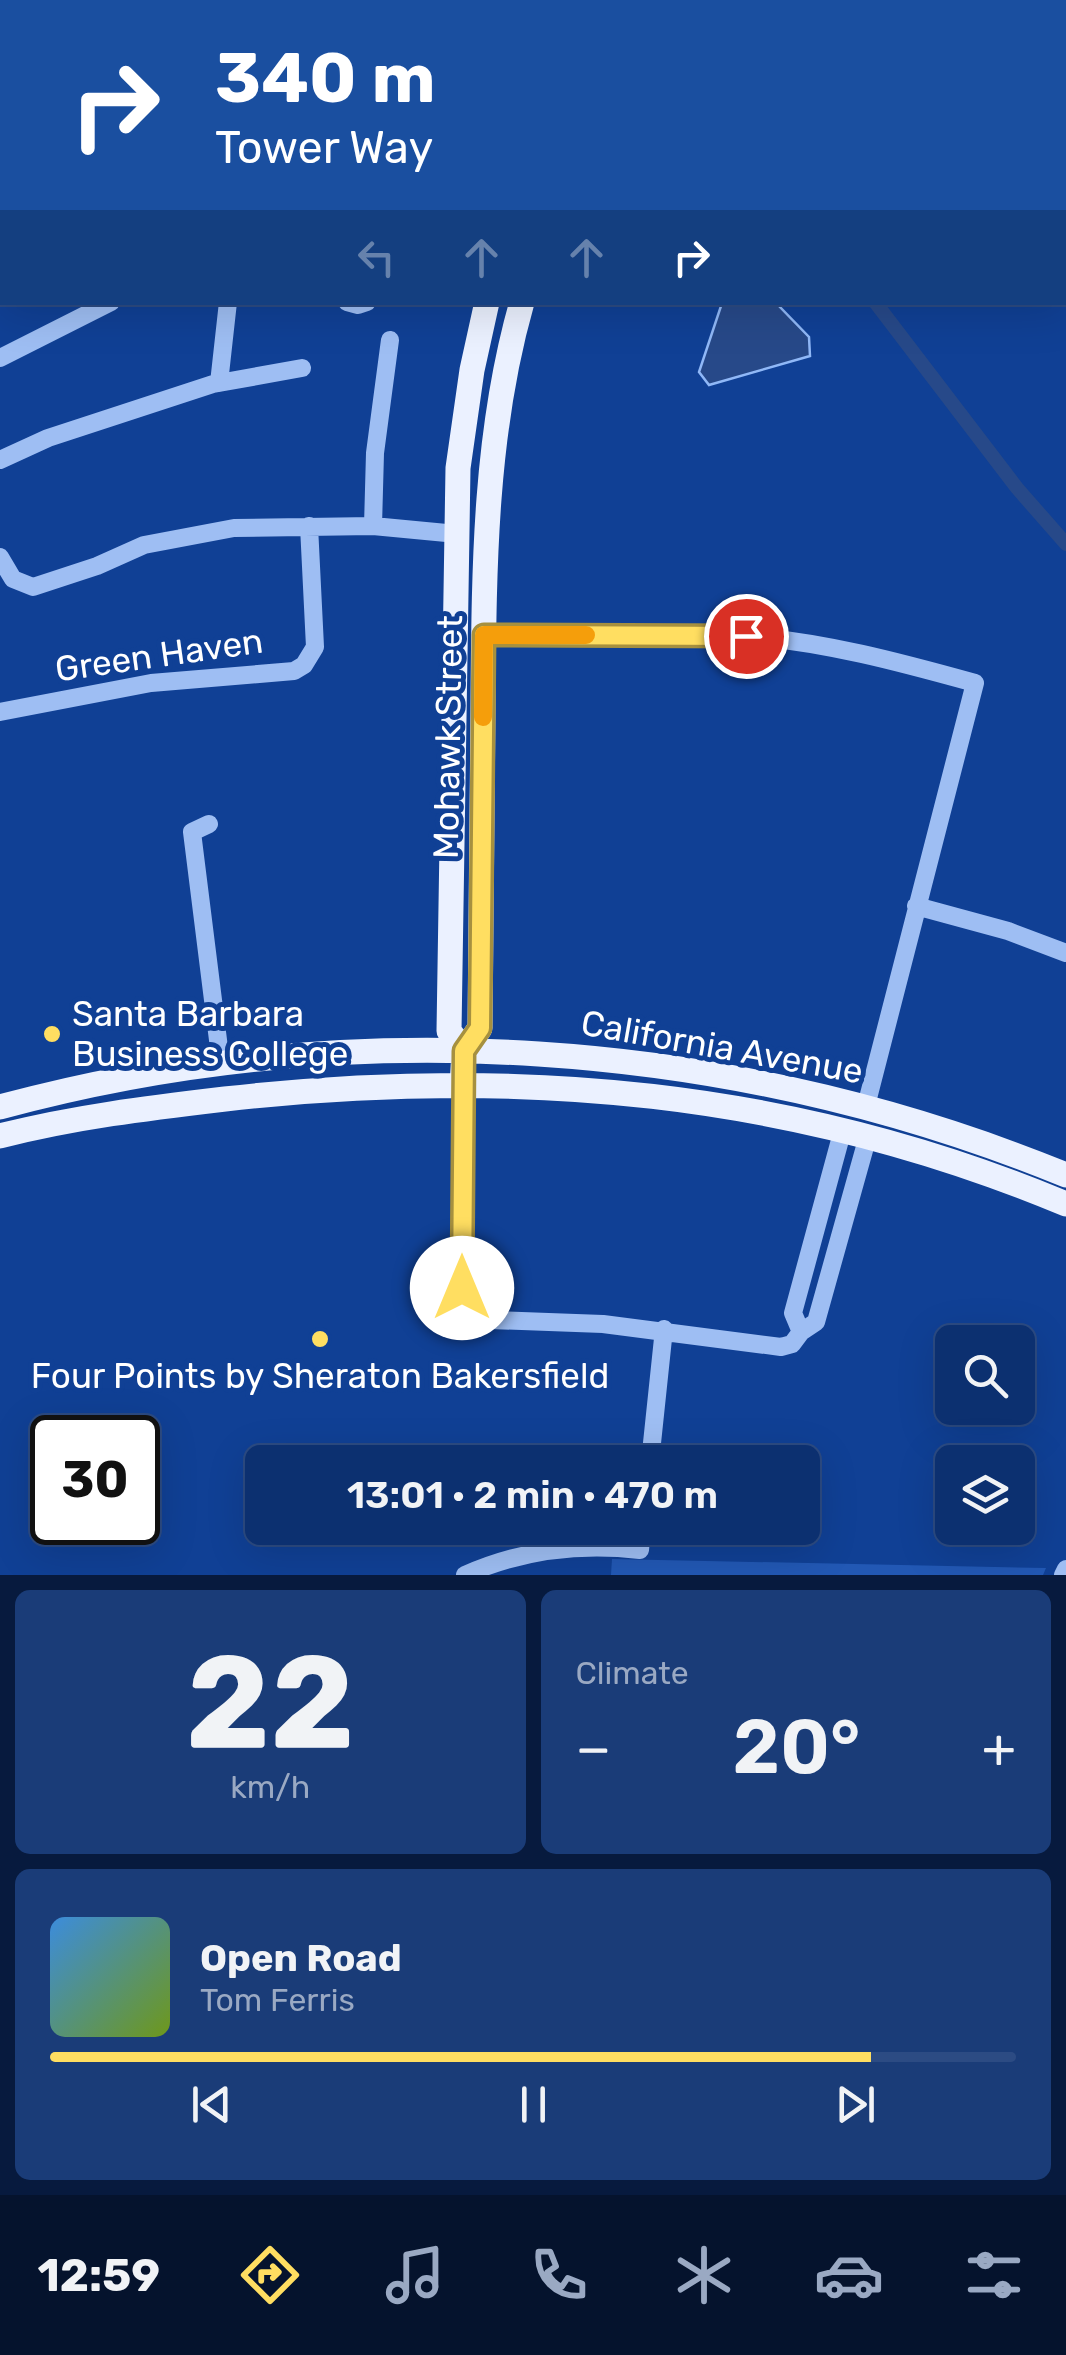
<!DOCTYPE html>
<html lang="en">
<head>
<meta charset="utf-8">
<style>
  :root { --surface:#0c3070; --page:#1a3c78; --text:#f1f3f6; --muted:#9aa9c3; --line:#2c4b83; --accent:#ffde61 }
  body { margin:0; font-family:Rubik,sans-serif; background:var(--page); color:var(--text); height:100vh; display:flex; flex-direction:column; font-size:38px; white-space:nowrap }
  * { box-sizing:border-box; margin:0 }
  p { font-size:32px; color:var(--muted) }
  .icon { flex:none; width:55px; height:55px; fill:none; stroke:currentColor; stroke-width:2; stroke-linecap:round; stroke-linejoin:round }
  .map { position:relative; height:1575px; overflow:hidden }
  .details { display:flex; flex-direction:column; gap:15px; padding:15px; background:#071a3e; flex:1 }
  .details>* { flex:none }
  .guide { position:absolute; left:0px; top:0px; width:1068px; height:305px; box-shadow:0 10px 40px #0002,0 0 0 2px var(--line); background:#1a4fa0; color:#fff; overflow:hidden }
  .controls { position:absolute; left:935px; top:1325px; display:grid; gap:20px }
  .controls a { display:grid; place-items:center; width:100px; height:100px; border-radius:15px; background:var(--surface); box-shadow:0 10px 40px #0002,0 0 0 2px var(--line); font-size:50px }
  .speed { position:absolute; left:30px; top:1415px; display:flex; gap:20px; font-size:50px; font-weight:700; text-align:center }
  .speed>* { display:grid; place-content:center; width:130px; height:130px; border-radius:50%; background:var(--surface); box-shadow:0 10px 40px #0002,0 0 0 2px var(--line); line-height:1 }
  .speed .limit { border:5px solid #111; border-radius:15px; background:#fff; color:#111 }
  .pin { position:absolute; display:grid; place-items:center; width:85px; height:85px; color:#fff; margin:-42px; border:5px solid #fff; border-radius:50%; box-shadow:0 2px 10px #0007 }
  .me { position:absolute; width:110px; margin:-55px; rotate:0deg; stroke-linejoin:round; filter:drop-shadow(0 0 8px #0008) }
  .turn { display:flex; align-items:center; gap:35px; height:210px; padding:0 50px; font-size:45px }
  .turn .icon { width:130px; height:130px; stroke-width:2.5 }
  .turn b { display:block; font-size:70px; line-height:85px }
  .lanes { display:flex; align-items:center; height:95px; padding:0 50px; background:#0003; justify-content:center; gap:50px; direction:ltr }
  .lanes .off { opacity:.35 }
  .big { font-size:75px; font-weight:600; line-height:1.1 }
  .details .card { flex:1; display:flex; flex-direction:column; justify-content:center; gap:15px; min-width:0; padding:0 35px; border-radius:15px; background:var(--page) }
  .details .dial { align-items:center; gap:0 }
  .dial b { font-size:130px; line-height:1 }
  .song { display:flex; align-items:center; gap:30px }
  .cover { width:120px; height:120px; border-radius:15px; background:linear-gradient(135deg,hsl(210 70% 55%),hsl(80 70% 35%)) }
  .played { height:10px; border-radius:5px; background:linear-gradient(90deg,var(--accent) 85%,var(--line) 85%) }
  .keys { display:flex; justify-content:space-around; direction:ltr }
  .heat { display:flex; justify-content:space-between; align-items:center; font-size:55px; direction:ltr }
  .details .tiles { flex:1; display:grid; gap:15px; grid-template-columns:1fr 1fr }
  .card:last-child { grid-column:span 2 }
  .trip { position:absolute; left:245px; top:1445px; width:575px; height:100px; border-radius:15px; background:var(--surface); box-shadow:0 10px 40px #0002,0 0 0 2px var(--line); font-weight:600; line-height:100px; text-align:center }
  .tabs { display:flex; height:160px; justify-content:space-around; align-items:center; background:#05132d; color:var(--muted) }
  .tabs .icon { width:70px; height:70px }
  .tabs .current { color:var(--accent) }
  .tabs b { font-size:45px; color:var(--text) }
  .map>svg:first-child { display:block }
  .green { fill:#2258b4 }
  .water { fill:#274989; stroke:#90b8f7; stroke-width:2.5 }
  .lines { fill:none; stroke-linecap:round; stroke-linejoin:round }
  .canal { stroke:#274989; stroke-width:14 }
  .minor { stroke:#9ebef3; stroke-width:18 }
  .major { stroke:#ebf1ff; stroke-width:25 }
  .route-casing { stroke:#a6903f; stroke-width:25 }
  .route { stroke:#ffde61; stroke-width:18 }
  .slow { stroke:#f59e0b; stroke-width:18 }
  .poi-dot { fill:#ffde61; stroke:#104095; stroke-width:4 }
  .labels { text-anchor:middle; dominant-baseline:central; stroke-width:10; stroke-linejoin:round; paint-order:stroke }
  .street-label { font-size:35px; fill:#fff; stroke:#104095 }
  .poi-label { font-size:35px; fill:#fff; stroke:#104095; text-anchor:start }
</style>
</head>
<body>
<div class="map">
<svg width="1066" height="1575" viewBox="0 0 1066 1575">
  <rect width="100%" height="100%" fill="#104095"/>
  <path class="green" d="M612,1559L1046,1568L1043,1575H611Z"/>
  <path class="water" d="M722,303H776L809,337L810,356L709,385L699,372Z"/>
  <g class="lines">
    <path class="canal" d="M875,302L1017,488L1066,544"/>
    <path class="minor" d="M500,0L502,2
      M209,2L214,0
      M0,109L2,107
      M1065,153L1066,150
      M1065,198L1066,199
      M347,302L358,305L367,302
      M0,358L111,302
      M219,383L228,302
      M0,460L48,438L213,384L302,368
      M373,526L375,453L390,340
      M0,557L13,579L33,587L97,566L144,545L234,528L373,526L457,534
      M483,635L747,636C825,642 899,662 975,683L866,1106
      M0,712L151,683L294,671L304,665L315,647L309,526
      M209,824L192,832L221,1064
      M916,906L1008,931L1066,953
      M462,1087L463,1319L603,1324L781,1347L792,1344L801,1332L816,1322L868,1136
      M801,1332L793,1313L843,1129
      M650,1462L664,1329
      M465,1575C521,1550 579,1543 640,1550L642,1528
      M1063,1575L1066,1569"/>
    <path class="major" d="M626,2L628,0
      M665,2L667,0
      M464,1051L449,1031L458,468L472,370L487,302
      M462,1087L464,1051L480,1028C481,922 482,816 483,709C484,572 484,435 522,302
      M0,1107C350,1012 731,1038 1066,1175
      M0,1136C74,1117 149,1108 225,1099C516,1066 794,1090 1066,1204"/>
  </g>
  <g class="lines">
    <defs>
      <path id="route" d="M462,1288L464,1051L480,1028L484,635L746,636"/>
    </defs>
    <use href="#route" class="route-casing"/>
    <use href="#route" class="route"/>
    <path class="slow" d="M483,717L484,635H586"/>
  </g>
  <g class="poi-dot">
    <circle cx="52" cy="1034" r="10"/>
    <circle cx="320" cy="1339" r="10"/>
  </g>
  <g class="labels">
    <g class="street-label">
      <text transform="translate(159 655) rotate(-8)">Green Haven</text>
      <text transform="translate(448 737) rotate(-89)">Mohawk Street</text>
      <text transform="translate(722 1047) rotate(10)">California Avenue</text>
    </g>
    <g class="poi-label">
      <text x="72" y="1014">Santa Barbara<tspan x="72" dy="40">Business College</tspan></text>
      <text x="320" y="1376" text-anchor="middle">Four Points by Sheraton Bakersfield</text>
    </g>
  </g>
</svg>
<div class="controls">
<a><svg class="icon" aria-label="search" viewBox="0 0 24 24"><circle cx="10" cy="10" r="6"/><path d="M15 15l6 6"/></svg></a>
<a><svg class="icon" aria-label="layers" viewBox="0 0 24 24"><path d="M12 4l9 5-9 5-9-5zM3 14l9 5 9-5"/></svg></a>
</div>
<div class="speed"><div class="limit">30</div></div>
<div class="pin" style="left:746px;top:636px;background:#d93025"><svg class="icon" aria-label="arrive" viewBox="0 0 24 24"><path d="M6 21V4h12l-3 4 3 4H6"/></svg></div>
<svg class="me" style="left:462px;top:1288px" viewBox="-20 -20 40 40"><circle r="19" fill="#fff"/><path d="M0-13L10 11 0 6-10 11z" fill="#ffde61"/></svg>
<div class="trip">13:01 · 2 min · 470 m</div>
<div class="guide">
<div class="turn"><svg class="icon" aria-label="right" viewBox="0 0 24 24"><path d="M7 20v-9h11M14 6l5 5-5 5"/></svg><div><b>340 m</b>Tower Way</div></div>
<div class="lanes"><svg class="icon off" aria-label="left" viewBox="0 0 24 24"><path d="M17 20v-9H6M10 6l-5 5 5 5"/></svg><svg class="icon off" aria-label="ahead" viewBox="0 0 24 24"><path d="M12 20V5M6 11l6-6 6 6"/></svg><svg class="icon off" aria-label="ahead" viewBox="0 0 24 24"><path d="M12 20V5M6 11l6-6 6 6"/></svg><svg class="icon" aria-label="right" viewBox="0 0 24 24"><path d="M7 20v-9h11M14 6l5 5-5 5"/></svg></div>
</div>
</div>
<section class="details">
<div class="tiles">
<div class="card dial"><b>22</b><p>km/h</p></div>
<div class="card"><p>Climate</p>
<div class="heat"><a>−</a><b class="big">20°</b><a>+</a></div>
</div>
<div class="card">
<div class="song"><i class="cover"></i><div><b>Open Road</b><p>Tom Ferris</p></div></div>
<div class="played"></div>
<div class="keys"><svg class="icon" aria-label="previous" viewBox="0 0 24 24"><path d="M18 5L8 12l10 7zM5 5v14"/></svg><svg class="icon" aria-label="pause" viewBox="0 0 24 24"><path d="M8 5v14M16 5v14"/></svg><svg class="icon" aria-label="next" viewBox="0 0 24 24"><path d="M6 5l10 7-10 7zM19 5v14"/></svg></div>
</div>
</div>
</section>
<nav class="tabs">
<b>12:59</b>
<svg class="icon current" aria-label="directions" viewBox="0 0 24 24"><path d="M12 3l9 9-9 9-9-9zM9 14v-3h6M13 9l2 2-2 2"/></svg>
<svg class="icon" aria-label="music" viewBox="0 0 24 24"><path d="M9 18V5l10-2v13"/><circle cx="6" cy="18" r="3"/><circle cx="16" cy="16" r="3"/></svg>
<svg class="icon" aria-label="phone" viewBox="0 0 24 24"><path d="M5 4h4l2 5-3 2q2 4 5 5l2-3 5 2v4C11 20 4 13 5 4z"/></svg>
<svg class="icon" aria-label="climate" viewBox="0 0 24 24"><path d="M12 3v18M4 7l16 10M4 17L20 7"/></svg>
<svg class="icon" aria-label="car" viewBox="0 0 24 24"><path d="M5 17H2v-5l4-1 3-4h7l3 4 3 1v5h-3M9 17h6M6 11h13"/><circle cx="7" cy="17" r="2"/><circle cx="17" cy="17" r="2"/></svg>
<svg class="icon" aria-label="filters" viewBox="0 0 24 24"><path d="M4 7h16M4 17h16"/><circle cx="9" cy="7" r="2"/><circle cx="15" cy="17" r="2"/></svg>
</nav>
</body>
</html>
